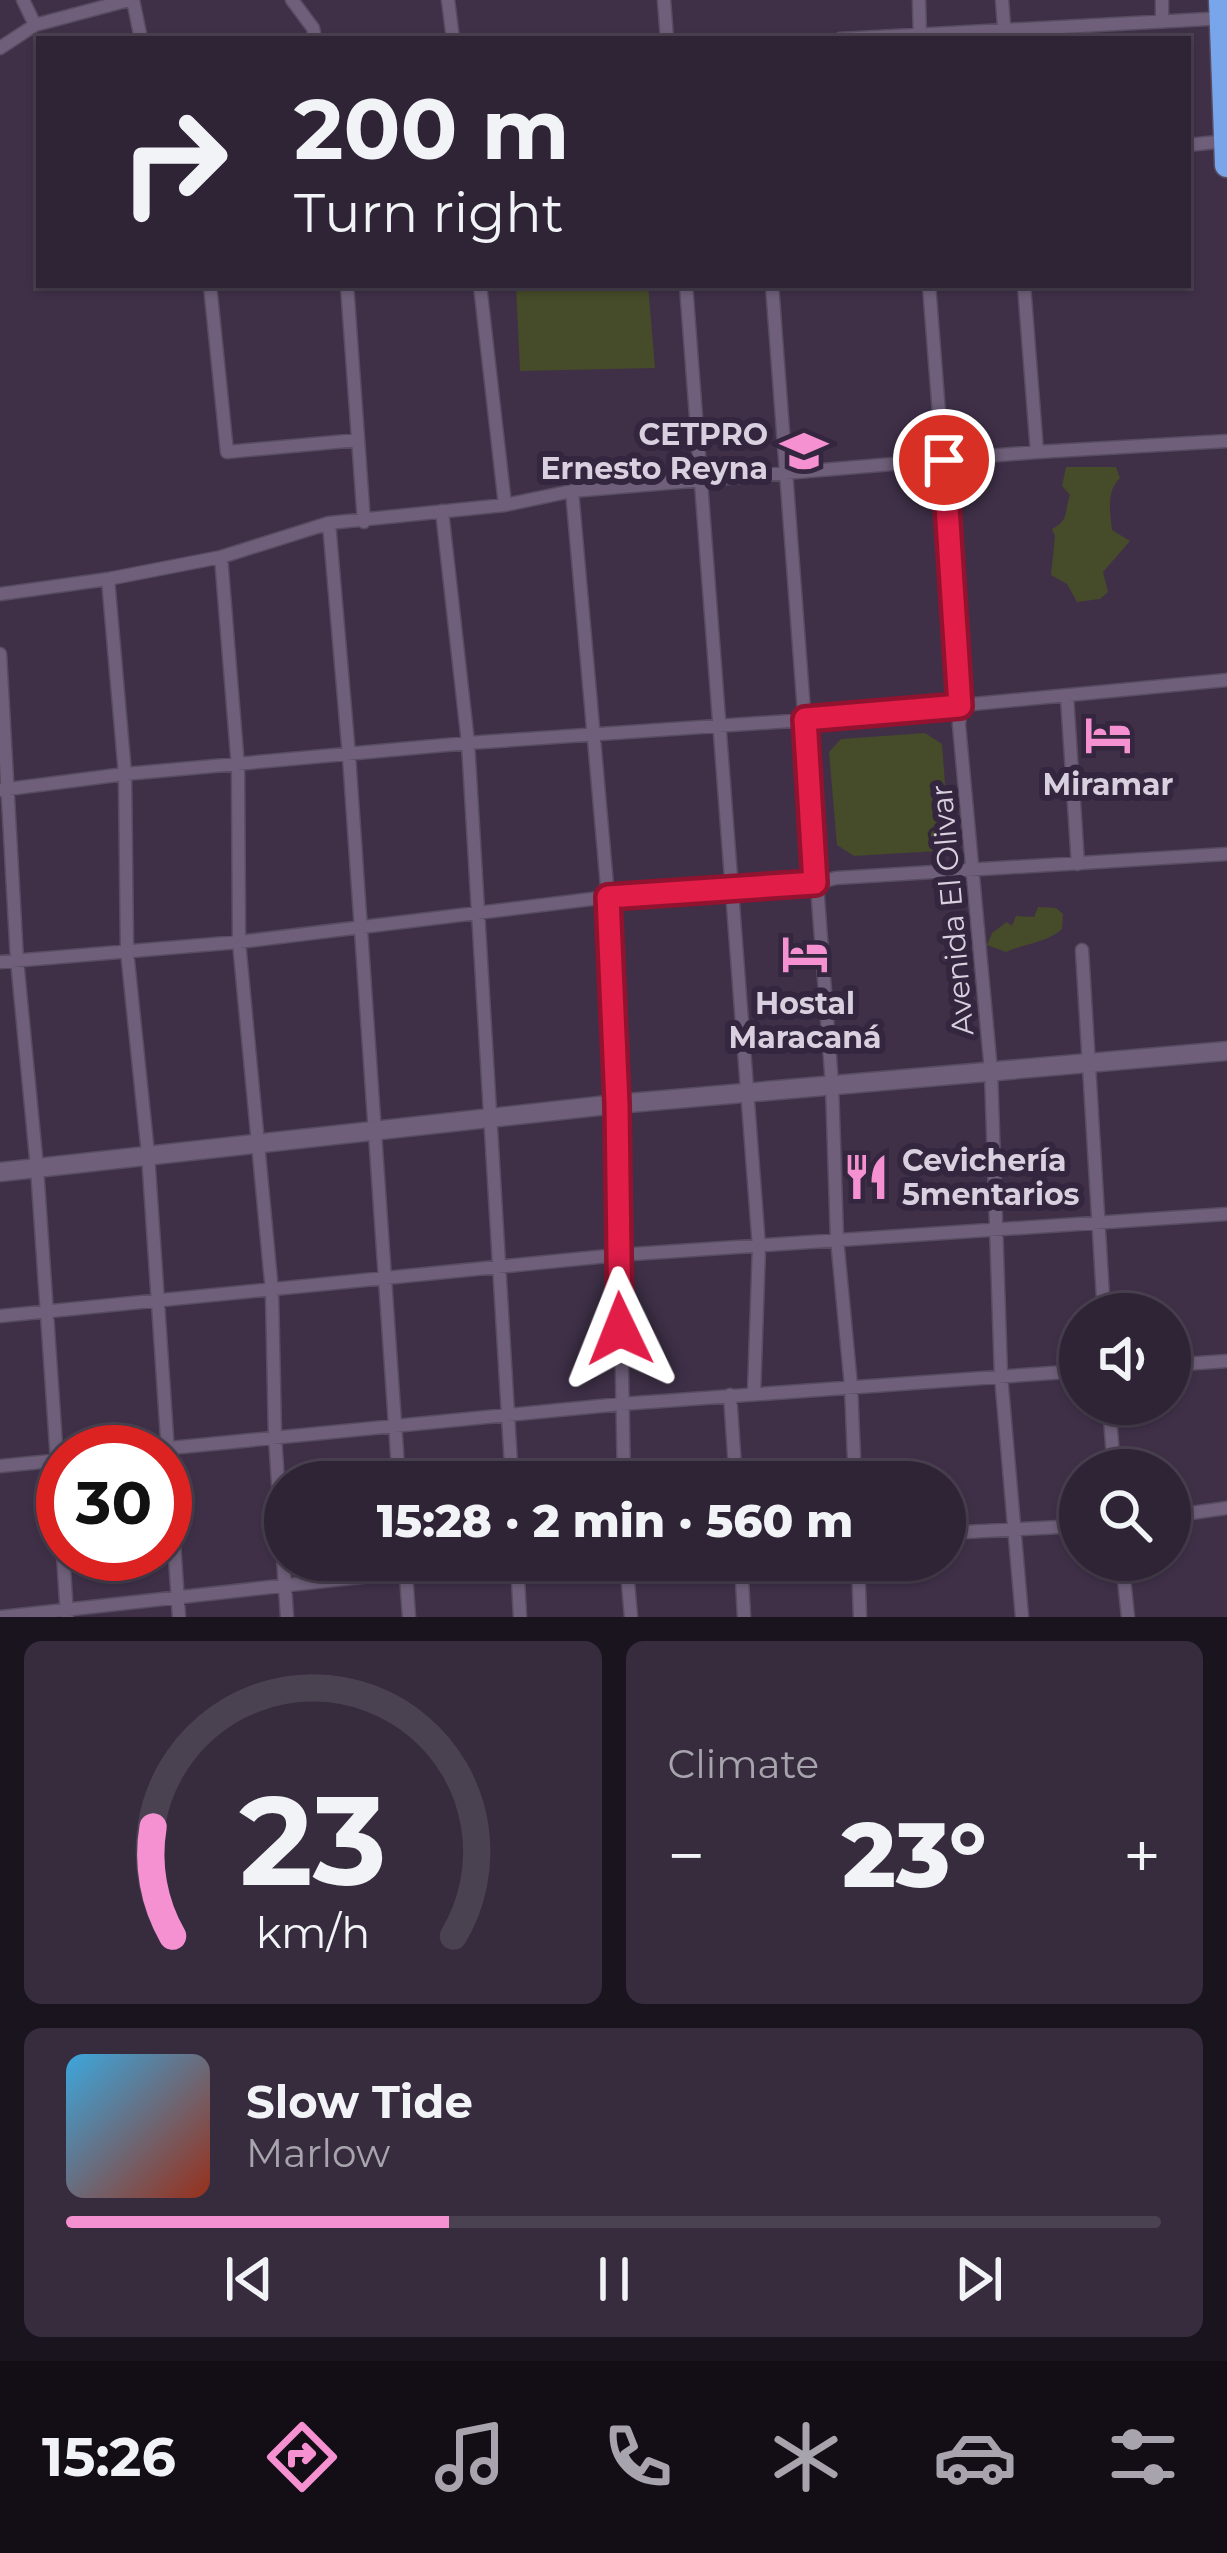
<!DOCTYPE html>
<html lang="en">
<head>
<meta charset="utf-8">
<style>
  :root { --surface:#2f2436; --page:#372c3e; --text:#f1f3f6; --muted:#a7a4ad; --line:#4a4151; --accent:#f590d1 }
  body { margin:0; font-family:Montserrat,sans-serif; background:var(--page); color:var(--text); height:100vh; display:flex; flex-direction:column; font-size:45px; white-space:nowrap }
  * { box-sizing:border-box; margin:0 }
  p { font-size:39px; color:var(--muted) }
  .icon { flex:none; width:66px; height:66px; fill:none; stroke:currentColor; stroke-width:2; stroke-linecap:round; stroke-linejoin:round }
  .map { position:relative; height:1617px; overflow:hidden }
  .side { display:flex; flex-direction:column; gap:24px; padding:24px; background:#1a141e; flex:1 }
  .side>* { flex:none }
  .guide { position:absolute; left:36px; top:36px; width:1155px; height:252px; border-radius:0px; box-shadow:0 3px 9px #0004,0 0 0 3px var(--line); background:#2f2436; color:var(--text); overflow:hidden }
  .tools { position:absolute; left:1059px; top:1293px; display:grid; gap:24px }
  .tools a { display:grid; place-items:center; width:132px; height:132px; border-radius:50%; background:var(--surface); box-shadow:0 3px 9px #0004,0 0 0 3px var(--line); font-size:60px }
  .speed { position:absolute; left:36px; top:1425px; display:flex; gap:24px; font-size:60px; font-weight:700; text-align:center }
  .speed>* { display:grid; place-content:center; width:156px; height:156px; border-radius:50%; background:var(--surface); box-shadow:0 3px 9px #0004,0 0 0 3px var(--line); line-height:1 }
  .speed .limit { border:18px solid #d22; background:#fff; color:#111 }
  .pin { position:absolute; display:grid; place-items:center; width:102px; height:102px; color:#fff; margin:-51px; border:6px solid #fff; border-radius:50%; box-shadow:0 3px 12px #0007 }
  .me { position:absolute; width:132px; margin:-66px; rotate:358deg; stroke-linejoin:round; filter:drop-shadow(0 0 9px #0008) }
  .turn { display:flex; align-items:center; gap:42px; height:252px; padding:0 60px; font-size:54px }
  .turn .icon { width:156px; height:156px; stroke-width:2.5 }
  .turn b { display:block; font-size:84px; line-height:102px }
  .big { font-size:90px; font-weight:800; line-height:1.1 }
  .side .card { flex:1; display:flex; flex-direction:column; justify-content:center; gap:18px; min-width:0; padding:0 42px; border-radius:18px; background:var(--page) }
  .side .dial { align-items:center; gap:0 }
  .dial svg { height:312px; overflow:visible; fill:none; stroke:var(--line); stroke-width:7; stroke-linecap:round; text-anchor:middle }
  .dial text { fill:var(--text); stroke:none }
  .song { display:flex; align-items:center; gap:36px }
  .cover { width:144px; height:144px; border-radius:18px; background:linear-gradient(135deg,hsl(200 70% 55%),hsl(10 70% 35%)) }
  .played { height:12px; border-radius:6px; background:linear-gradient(90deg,var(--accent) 35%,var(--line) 35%) }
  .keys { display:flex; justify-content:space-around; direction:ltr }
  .heat { display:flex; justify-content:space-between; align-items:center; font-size:66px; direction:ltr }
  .side .tiles { flex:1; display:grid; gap:24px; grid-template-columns:1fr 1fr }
  .card:last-child { grid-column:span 2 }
  .trip { position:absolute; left:264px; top:1461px; width:702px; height:120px; border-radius:60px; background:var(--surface); box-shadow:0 3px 9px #0004,0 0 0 3px var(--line); font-weight:800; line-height:120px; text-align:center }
  .dock { display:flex; height:192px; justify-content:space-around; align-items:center; background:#130e16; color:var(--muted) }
  .dock .icon { width:84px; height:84px }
  .dock .selected { color:var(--accent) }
  .dock b { font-size:54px; color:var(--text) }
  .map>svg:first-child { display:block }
  .green { fill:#464b29 }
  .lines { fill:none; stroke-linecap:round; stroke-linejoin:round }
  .street-casing { stroke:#574c60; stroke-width:15 }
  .secondary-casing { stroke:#574c60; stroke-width:21 }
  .highway-casing { stroke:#574c60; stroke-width:27 }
  .street { stroke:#6f5f7a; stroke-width:12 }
  .secondary { stroke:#6f5f7a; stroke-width:18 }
  .highway { stroke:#79a5eb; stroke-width:24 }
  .route-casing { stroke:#92132f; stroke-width:30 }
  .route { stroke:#e11d48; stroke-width:21 }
  .labels { text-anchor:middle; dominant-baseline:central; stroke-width:12; stroke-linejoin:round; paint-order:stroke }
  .poi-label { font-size:30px; font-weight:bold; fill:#d8d0df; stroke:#34263e }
  .street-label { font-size:30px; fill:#d8d0df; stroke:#34263e }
</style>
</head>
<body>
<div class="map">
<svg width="1227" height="1617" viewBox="0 0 1227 1617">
  <rect width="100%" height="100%" fill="#3f3048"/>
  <path class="green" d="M516,285H648L655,368L520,371Z
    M1066,467H1116L1120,478C1106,491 1110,512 1112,530L1130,541L1103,572L1108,592L1100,599L1077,602L1067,584L1051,575L1055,536L1052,529C1070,520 1064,511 1070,495L1062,486Z
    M925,733L942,744L949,837L938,851L854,856L837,845L829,752L841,739Z
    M1038,907L1056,908L1063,914L1062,929C1047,943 1025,943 1006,952L987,945L992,933L1007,922L1012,926L1016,916L1034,917Z"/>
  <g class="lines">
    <defs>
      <path id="street" d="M23,0L35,25
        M133,0L141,39
        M292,0L313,28L315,39
        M448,0L453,39
        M664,0L667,39
        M919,0L920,39
        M1002,0L1005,39
        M1162,0V21
        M840,39L1226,18
        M0,48L35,25L129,0
        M1188,145L1227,141
        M210,285L227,452L358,440
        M347,285L364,522
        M480,285L505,505
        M686,285L759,1247L754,1393
        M772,285L832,1085L837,1239L851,1386L855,1482
        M929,285L961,695L959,725L991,1071L1001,1376L1022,1617
        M1024,285L1037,452
        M572,491L608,897L617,1104L624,1482
        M442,511L468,743L512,1482
        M329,523L349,756L399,1482
        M108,579L125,774L127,951L148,1154L179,1617
        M0,594L108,579L221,557
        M0,654L17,960L37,1168L63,1548
        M1067,697L1078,864
        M0,790L125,774L468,743L805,720L1227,680
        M1082,950L1104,1314
        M0,962L239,942L608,897L804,886L836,878L1227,854
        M0,1316L618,1255L1227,1214
        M1170,1365L1227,1361
        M730,1395L736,1482
        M1109,1404L1114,1470
        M129,1452L621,1404L1080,1371
        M0,1466L62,1460
        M1170,1516L1227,1508
        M945,1533L1080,1526
        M63,1554L67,1616
        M405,1560L409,1617
        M517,1560L520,1617
        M626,1560L631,1617
        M741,1560L744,1617
        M858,1560L860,1617
        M1122,1560L1128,1617
        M1,1617L406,1572L561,1560
        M287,1617L275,1437L272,1292L239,942L238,767L221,557L329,523L505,505L572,491L1037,452L1227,441"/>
      <path id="secondary" d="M0,1172L617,1104L1227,1051"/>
      <path id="highway" d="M1221,0L1227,165"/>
    </defs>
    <use href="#street" class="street-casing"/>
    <use href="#secondary" class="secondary-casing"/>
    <use href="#highway" class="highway-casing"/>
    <use href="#street" class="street"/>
    <use href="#secondary" class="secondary"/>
    <use href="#highway" class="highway"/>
  </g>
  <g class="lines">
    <defs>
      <path id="route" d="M620,1329L617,1104L608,897L815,883L805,719L960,706L944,460"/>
    </defs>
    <use href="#route" class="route-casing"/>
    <use href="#route" class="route"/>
  </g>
  <defs>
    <symbol id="university-bare" viewBox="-9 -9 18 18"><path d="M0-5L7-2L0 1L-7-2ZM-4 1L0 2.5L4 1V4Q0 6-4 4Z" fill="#f590d1" stroke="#34263e" stroke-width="2.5" paint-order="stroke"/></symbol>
    <symbol id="hotel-bare" viewBox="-9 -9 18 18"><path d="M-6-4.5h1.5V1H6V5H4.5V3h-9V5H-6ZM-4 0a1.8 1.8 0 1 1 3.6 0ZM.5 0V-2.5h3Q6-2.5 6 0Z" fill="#f590d1" stroke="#34263e" stroke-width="2.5" paint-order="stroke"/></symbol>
    <symbol id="restaurant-bare" viewBox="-9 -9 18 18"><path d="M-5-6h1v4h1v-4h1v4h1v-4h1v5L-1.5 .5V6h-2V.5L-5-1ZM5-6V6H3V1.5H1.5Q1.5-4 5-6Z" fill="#f590d1" stroke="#34263e" stroke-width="2.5" paint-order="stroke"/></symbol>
  </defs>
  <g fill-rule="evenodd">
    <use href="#university-bare" x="771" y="418" width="66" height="66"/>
    <use href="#hotel-bare" x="1075" y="702" width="66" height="66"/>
    <use href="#hotel-bare" x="772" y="921" width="66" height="66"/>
    <use href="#restaurant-bare" x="833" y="1144" width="66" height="66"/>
  </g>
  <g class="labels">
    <g class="poi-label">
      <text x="768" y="434" text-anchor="end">CETPRO<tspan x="768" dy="34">Ernesto Reyna</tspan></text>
      <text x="1108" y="784">Miramar</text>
      <text x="805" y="1003">Hostal<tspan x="805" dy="34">Maracaná</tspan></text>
      <text x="902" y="1160" text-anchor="start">Cevichería<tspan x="902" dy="34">5mentarios</tspan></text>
    </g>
    <g class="street-label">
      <text transform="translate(952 910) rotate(-95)">Avenida El Olivar</text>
    </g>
  </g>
</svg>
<div class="tools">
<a><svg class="icon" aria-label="sound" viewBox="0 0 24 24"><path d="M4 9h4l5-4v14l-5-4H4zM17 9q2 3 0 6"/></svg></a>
<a><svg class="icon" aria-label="search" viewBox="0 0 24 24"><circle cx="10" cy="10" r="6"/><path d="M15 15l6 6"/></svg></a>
</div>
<div class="speed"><div class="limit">30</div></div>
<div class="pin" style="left:944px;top:460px;background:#d93025"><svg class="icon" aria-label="arrive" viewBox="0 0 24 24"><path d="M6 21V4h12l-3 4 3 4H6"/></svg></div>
<svg class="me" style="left:620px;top:1329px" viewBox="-20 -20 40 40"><path d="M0-17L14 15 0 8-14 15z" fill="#e11d48" stroke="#fff" stroke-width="4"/></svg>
<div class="trip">15:28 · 2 min · 560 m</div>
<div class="guide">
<div class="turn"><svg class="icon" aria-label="right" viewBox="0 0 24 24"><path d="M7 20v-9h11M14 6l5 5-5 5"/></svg><div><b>200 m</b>Turn right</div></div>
</div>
</div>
<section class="side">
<div class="tiles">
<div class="card dial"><svg viewBox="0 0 100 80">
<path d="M14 69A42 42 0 1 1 86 69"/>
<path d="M14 69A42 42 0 0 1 9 41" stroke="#f590d1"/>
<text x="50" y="56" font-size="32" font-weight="700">23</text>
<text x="50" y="72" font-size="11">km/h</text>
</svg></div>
<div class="card"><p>Climate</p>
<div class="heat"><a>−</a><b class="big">23°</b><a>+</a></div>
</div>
<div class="card">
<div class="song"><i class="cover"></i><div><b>Slow Tide</b><p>Marlow</p></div></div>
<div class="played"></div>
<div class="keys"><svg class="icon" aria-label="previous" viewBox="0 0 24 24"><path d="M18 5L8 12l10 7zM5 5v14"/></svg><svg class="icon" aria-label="pause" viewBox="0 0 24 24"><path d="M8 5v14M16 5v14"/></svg><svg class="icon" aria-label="next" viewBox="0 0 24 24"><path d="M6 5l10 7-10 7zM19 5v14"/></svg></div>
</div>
</div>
</section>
<nav class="dock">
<b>15:26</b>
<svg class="icon selected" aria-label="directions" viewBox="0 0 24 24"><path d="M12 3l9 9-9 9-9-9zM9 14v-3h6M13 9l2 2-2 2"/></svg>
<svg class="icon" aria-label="music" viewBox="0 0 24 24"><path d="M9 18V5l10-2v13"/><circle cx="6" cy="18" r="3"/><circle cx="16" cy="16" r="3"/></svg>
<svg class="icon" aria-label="phone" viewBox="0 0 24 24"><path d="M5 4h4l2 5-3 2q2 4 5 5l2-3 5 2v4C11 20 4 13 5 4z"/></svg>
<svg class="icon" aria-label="climate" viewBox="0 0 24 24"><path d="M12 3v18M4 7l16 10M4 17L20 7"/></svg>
<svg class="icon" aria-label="car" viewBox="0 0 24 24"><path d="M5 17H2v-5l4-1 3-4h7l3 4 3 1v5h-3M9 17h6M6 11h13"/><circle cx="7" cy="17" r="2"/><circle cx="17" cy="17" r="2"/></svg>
<svg class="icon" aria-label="filters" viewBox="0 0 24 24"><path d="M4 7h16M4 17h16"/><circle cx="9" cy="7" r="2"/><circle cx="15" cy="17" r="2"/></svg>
</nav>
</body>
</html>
